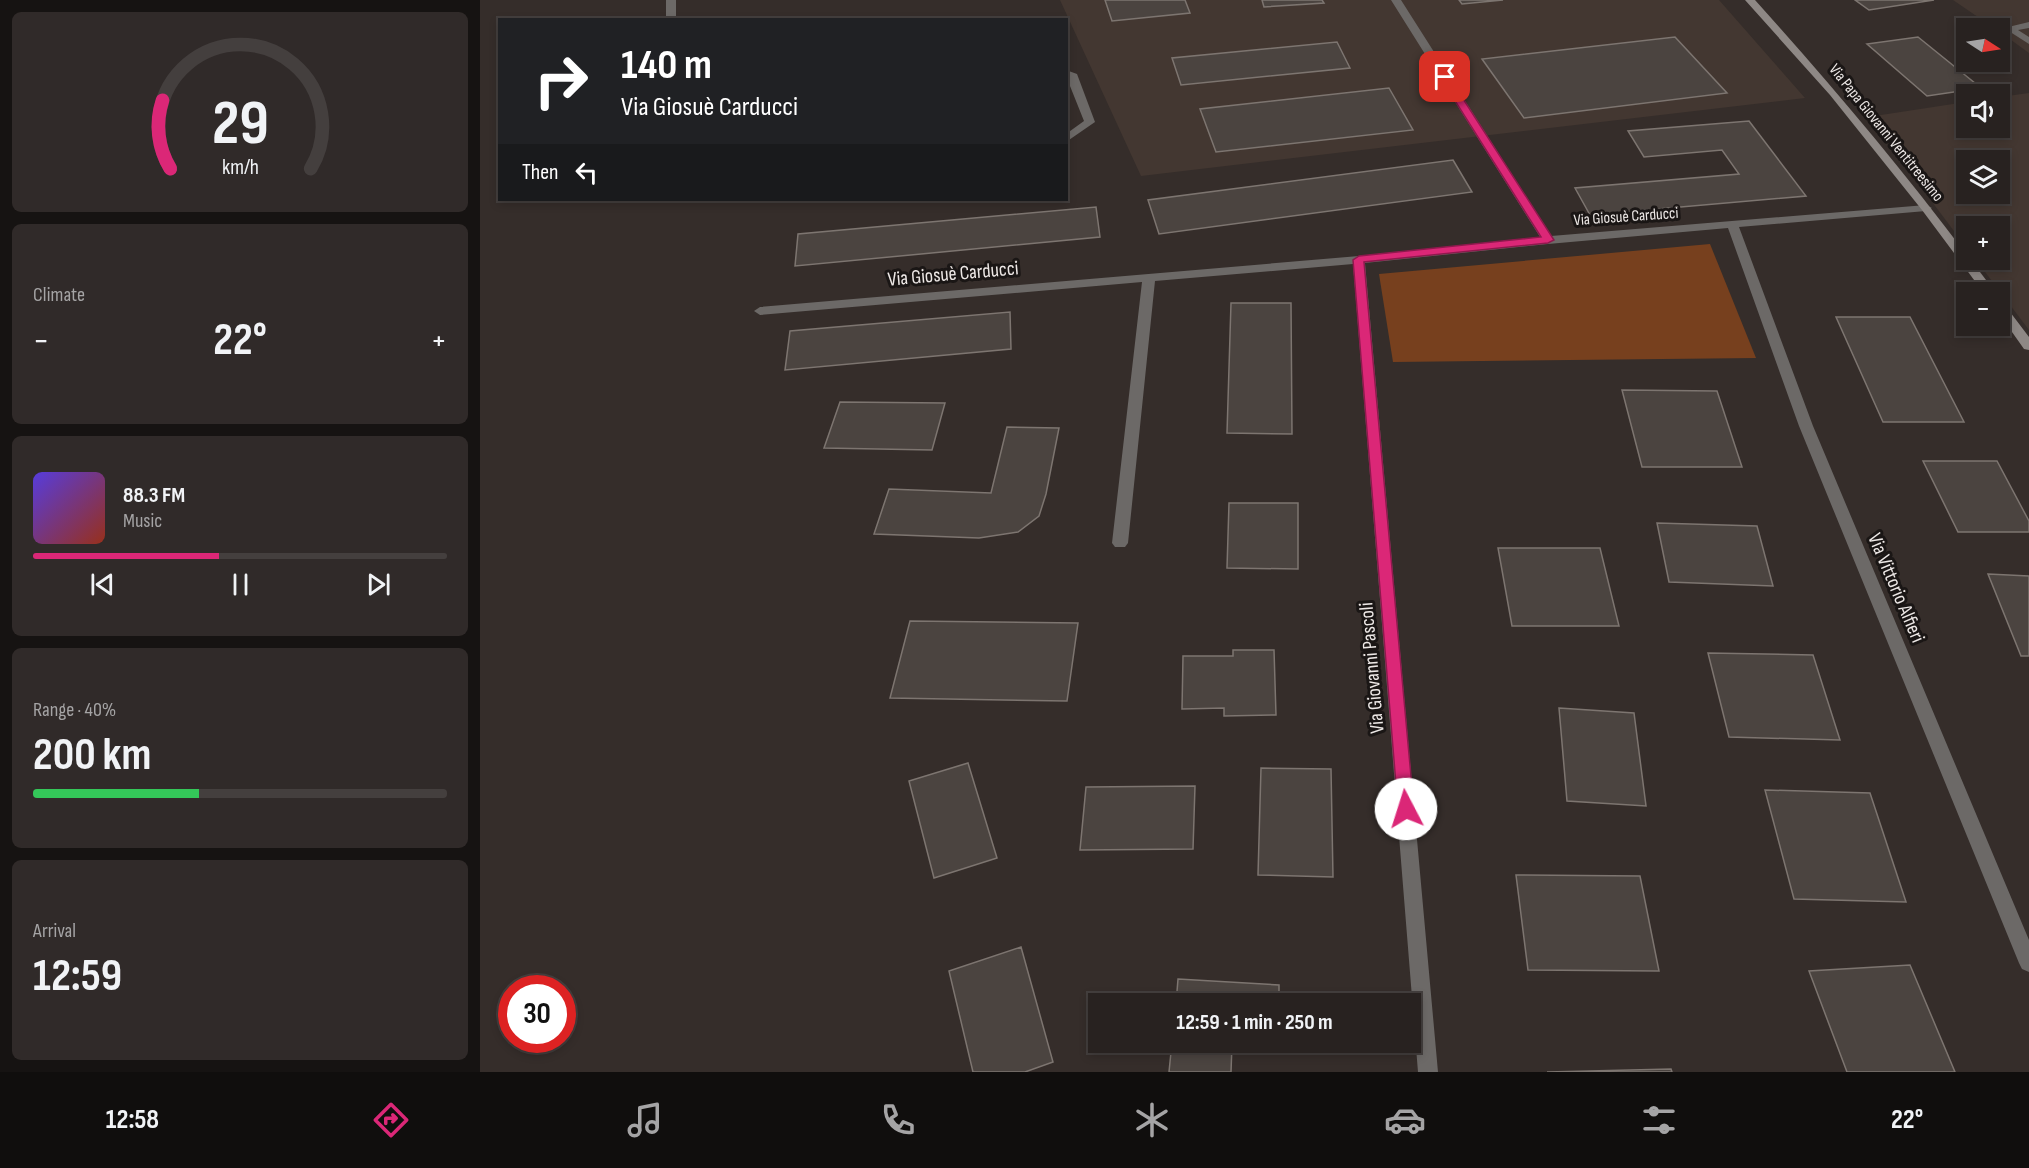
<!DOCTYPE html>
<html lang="en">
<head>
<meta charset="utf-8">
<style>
  :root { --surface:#282220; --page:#302a29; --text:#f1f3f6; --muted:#a5a4a5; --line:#443f3e; --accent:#db2777 }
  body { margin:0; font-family:"Sofia Sans Condensed",sans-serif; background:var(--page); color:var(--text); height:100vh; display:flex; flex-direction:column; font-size:22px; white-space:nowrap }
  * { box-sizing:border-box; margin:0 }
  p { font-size:20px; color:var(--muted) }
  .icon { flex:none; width:33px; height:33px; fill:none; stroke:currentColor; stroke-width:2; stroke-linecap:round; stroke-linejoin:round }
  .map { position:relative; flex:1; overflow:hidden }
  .side { display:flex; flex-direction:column; gap:12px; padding:12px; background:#161312; width:480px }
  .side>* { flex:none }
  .top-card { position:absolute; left:18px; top:18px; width:570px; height:183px; border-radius:0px; box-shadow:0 3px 9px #0003,0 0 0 2px var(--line); background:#202124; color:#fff; overflow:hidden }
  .needle { width:39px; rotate:102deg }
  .fabs { position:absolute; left:1476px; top:18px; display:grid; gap:12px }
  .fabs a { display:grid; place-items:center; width:54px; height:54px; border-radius:0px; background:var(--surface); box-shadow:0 3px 9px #0003,0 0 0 2px var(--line); font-size:30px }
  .speed { position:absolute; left:18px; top:975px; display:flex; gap:12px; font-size:30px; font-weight:700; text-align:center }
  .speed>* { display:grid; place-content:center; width:78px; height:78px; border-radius:50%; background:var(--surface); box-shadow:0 3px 9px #0003,0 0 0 2px var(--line); line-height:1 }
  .speed .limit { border:9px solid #d22; background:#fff; color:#111 }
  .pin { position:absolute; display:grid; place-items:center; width:51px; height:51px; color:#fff; margin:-26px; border-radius:12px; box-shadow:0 3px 9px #0006 }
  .me { position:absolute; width:66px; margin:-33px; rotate:355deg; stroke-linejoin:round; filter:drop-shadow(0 0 4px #0008) }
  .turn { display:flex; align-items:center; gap:21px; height:126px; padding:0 24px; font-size:27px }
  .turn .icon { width:78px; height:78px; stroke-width:2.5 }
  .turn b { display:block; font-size:42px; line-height:51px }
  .then { display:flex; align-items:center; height:57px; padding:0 24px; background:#0003; gap:12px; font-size:22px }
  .big { font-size:45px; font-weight:700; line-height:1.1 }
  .side .widget { flex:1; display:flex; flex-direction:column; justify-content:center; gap:9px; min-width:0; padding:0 21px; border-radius:9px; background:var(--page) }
  .side .dial { align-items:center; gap:0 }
  .dial svg { height:156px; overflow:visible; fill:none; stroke:var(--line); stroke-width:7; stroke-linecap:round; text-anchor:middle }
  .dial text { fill:var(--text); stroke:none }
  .song { display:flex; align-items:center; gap:18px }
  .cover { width:72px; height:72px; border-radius:9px; background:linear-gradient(135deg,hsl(250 70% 55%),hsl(10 70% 35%)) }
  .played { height:6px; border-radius:3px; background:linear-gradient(90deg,var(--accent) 45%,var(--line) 45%) }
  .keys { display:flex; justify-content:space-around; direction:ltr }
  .heat { display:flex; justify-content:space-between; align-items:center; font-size:33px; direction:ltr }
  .charge { height:9px; border-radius:4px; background:linear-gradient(90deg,#34c759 40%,var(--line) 0) }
  .trip { position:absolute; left:608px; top:993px; width:333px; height:60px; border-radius:0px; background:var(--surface); box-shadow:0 3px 9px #0003,0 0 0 2px var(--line); font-weight:700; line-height:60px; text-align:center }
  .tab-bar { display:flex; height:96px; justify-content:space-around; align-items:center; background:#100e0d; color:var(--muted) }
  .tab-bar .icon { width:42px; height:42px }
  .tab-bar .selected { color:var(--accent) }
  .tab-bar b { font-size:27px; color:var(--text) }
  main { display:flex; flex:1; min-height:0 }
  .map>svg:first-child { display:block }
  .built { fill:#433731; fill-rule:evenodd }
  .green { fill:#77401e }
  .building { fill:#4b4440; stroke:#7d7570; stroke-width:1.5 }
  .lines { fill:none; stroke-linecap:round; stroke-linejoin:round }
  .street { fill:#6c6967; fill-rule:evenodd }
  .secondary { fill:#8e8885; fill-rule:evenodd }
  .route { fill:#db2777; stroke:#8e194d; stroke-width:1.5 }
  .labels { text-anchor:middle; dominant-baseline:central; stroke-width:6; stroke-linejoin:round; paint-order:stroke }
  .far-street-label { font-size:16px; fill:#ede8e6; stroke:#1a1615 }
  .street-label { font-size:20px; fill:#ede8e6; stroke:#1a1615 }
</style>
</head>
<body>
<main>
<section class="side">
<div class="widget dial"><svg viewBox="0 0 100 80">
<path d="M14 69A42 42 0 1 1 86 69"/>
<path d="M14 69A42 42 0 0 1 10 34" stroke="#db2777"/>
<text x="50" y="56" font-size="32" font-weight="700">29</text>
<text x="50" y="72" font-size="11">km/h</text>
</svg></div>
<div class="widget"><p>Climate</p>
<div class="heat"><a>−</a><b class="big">22°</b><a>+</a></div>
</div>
<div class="widget">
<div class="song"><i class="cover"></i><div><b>88.3 FM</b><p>Music</p></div></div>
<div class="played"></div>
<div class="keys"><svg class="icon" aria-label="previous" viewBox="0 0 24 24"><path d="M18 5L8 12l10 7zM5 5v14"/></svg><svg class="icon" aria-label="pause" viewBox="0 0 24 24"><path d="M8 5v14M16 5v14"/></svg><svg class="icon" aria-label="next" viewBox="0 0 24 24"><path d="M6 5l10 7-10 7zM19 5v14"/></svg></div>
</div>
<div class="widget"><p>Range · 40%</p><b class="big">200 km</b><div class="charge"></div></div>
<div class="widget"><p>Arrival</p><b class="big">12:59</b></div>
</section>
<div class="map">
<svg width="1549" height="1072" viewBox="0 0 1549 1072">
  <rect width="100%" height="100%" fill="#352d2a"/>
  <path class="built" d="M580,0H1239L1325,98L661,176Z
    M1473,0H1549V53L1520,32V28H1514Z
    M1549,93V330L1496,260H1520V226H1486V247L1388,117L1486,102V128H1520V97ZM1486,160H1520V194H1486Z"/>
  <path class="green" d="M1230,244L1276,358L913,362L899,274Z"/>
  <path class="building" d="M625,0H705L710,13L632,21Z
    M782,0H842L844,3L784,7Z
    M979,0H1023L982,4Z
    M1375,0H1454L1389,10Z
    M1195,37L1247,93L1044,118L1002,59Z
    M1438,37L1501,88L1447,96L1387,44Z
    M857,42L870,68L701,85L692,58Z
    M909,88L933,130L736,152L720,109Z
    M1269,121L1326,196L1110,215L1095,188L1259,174L1242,150L1164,157L1148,131Z
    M973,160L992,192L679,234L668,200Z
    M616,207L620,237L315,266L318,234Z
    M751,303H811L812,434L747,433Z
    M530,312L531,349L305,370L310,331Z
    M1356,317H1430L1484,422H1403Z
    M1142,390L1237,391L1262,467H1162Z
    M360,402L465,403L452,450L344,448Z
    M527,427L579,428L566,494L559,516L538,532L499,538L394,534L409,489L511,493Z
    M1443,461H1517L1549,521V532H1478Z
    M749,503H818V569L747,568Z
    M1177,523L1277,526L1293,586L1189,582Z
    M1018,548H1120L1139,626H1032Z
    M1508,574L1549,576V656H1541Z
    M430,621L598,623L587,701L410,698Z
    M753,650H794L796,715L744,716V708L702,709L703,656H753Z
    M1228,653L1333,655L1360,740L1249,737Z
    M1079,708L1154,713L1166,806L1087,801Z
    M488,763L517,858L454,878L429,781Z
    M781,768L851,769L853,877L778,875Z
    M715,786L713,849L600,850L606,787Z
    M1285,790L1390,793L1426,902L1314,899Z
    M1036,875L1160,876L1179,971L1048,970Z
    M541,947L573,1062L545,1072H493L469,971Z
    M1430,965L1475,1072H1367L1329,971Z
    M698,979L799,985V1004H696Z
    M692,1042H797V1046L752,1044L751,1072H689Z
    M1191,1069L1192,1072H1067Z"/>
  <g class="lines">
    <path class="street" d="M186,0H196V20H186Z
      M911,0H921L1071,236L1446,205L1452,208L1446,211L1259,227L1333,426L1549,940V972L1542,969L1539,963L1319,426L1248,228L1068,244L885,263L958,1072H938L873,264L675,281L648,543L645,547H635L632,543L662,282L280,315L274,311L280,307L879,256L1060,237Z
      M1549,22V28L1538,30L1549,37V44L1524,28Z
      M586,70L597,74L615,122L586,142V134L604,121L586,76Z"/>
    <path class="secondary" d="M1265,0H1275C1349,82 1420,166 1486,254V260H1491L1515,292H1503L1442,210L1350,95Z
      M1520,303L1524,304L1549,337V350L1544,349L1520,315Z"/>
  </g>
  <path class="route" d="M961,75L969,77L1074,240L1068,243L884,262L934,809L931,814L926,816L920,814L918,809L873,260L879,256L1061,237L960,77Z"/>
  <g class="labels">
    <g class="far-street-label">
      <text transform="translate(1406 133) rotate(51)">Via Papa Giovanni Ventitreesimo</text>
      <text transform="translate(1146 217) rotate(-4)">Via Giosuè Carducci</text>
    </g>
    <g class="street-label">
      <text transform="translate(473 274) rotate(-5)">Via Giosuè Carducci</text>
      <text transform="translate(1416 588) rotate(67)">Via Vittorio Alfieri</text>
      <text transform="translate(892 668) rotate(-95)">Via Giovanni Pascoli</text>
    </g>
  </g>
</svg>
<div class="fabs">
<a><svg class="needle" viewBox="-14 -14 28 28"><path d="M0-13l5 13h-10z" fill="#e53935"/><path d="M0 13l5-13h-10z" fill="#a5a4a5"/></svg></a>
<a><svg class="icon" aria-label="sound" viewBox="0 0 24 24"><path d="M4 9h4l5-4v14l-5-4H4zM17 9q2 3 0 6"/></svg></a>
<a><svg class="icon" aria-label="layers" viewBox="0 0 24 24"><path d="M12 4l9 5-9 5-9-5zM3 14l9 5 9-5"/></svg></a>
<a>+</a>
<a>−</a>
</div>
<div class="speed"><div class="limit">30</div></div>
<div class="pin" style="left:965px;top:77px;background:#d93025"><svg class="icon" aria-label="arrive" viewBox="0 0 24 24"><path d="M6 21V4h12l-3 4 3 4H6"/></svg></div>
<svg class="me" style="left:926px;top:809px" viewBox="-20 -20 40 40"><circle r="19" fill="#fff"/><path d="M0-13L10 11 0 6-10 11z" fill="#db2777"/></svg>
<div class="trip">12:59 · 1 min · 250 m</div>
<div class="top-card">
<div class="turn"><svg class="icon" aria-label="right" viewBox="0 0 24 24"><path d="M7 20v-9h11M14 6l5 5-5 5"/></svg><div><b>140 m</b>Via Giosuè Carducci</div></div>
<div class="then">Then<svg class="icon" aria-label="left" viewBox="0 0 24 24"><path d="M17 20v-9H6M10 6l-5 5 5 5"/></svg></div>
</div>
</div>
</main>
<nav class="tab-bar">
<b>12:58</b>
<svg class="icon selected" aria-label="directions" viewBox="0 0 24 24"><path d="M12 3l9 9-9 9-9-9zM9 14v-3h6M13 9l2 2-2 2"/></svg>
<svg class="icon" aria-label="music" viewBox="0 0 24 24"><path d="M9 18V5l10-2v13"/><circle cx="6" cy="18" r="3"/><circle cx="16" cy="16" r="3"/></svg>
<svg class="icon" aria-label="phone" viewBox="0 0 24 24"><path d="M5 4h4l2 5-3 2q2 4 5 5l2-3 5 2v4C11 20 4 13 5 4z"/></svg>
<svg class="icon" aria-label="climate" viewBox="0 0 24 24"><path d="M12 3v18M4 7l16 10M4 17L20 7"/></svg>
<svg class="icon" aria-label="car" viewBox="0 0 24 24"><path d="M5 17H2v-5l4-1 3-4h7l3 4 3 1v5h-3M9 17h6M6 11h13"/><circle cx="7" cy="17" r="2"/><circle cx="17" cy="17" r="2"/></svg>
<svg class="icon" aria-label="filters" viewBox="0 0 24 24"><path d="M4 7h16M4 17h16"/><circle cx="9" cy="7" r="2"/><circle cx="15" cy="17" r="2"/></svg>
<b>22°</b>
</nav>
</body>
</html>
